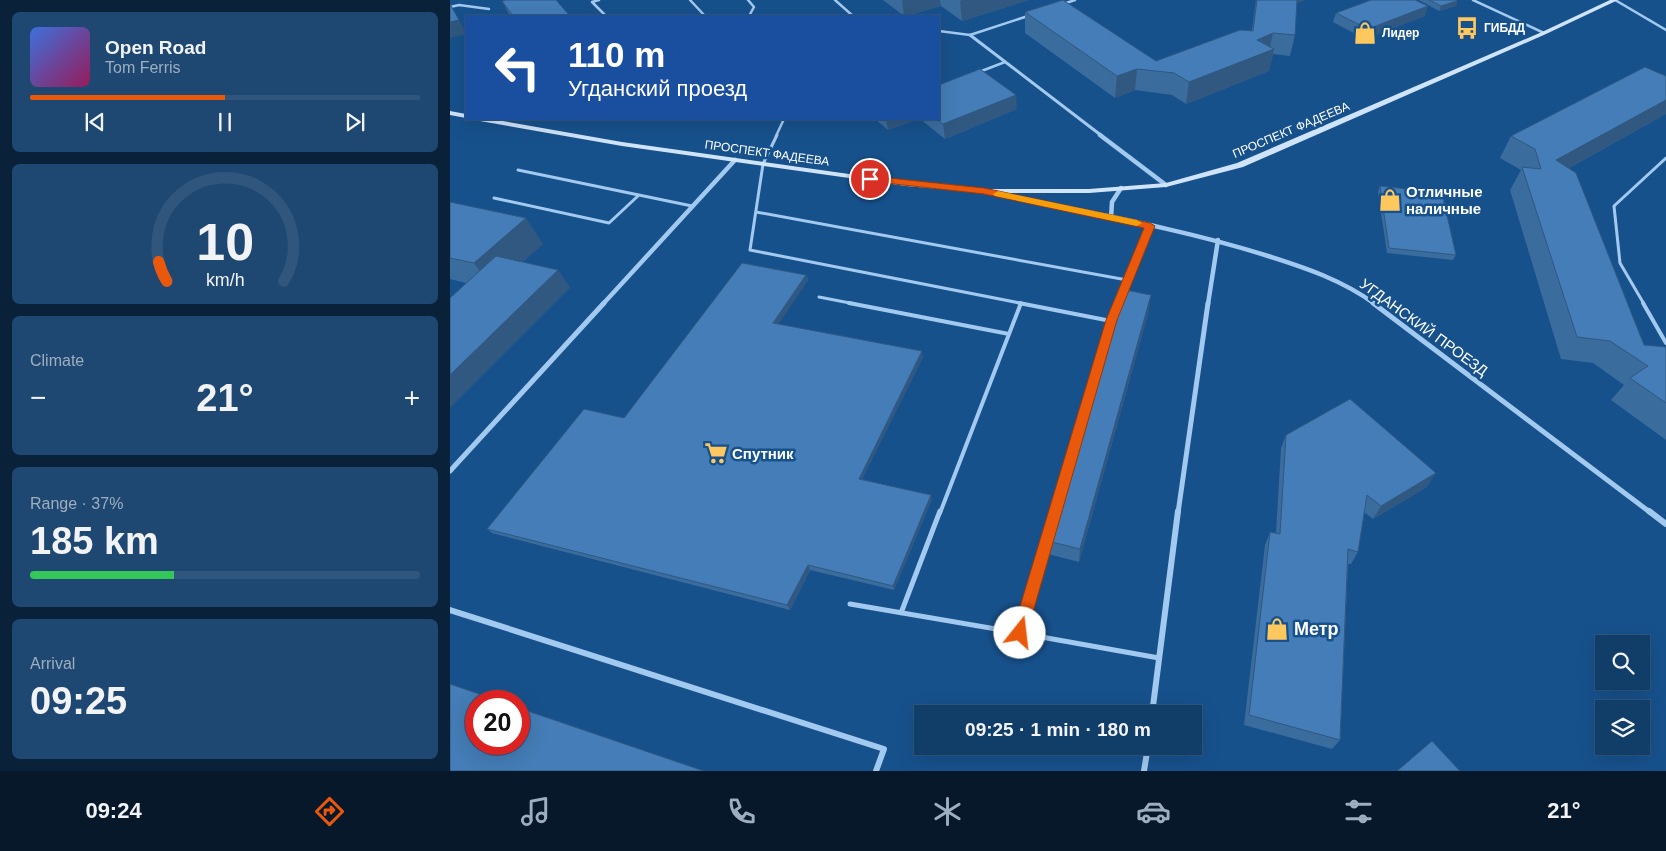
<!DOCTYPE html>
<html lang="en">
<head>
<meta charset="utf-8">
<style>
  :root { --surface:#113d69; --page:#1e4871; --text:#f1f3f6; --muted:#9caec0; --line:#30567d; --accent:#ea580c }
  body { margin:0; font-family:Helvetica,sans-serif; background:var(--page); color:var(--text); height:100vh; display:flex; flex-direction:column; font-size:19px; white-space:nowrap }
  * { box-sizing:border-box; margin:0 }
  p { font-size:16px; color:var(--muted) }
  .icon { flex:none; width:28px; height:28px; fill:none; stroke:currentColor; stroke-width:2; stroke-linecap:round; stroke-linejoin:round }
  .map { position:relative; flex:1; overflow:hidden }
  .side { display:flex; flex-direction:column; gap:12px; padding:12px; background:#09223a; width:450px }
  .side>* { flex:none }
  .top-card { position:absolute; left:15px; top:15px; width:475px; height:105px; border-radius:0px; box-shadow:0 5px 20px #0002,0 0 0 1px var(--line); background:#1a4fa0; color:#fff; overflow:hidden }
  .buttons { position:absolute; left:1145px; top:635px; display:grid; gap:10px }
  .buttons a { display:grid; place-items:center; width:55px; height:55px; border-radius:0px; background:var(--surface); box-shadow:0 5px 20px #0002,0 0 0 1px var(--line); font-size:25px }
  .speed { position:absolute; left:15px; top:690px; display:flex; gap:10px; font-size:25px; font-weight:700; text-align:center }
  .speed>* { display:grid; place-content:center; width:65px; height:65px; border-radius:50%; background:var(--surface); box-shadow:0 5px 20px #0002,0 0 0 1px var(--line); line-height:1 }
  .speed .limit { border:8px solid #d22; background:#fff; color:#111 }
  .pin { position:absolute; display:grid; place-items:center; width:42px; height:42px; color:#fff; margin:-21px; border:2px solid #fff; border-radius:50%; box-shadow:0 1px 5px #0007 }
  .me { position:absolute; width:55px; margin:-28px; rotate:16deg; stroke-linejoin:round; filter:drop-shadow(0 0 4px #0008) }
  .turn { display:flex; align-items:center; gap:18px; height:105px; padding:0 20px; font-size:22px }
  .turn .icon { width:65px; height:65px; stroke-width:2.5 }
  .turn b { display:block; font-size:35px; line-height:42px }
  .big { font-size:38px; font-weight:700; line-height:1.1 }
  .side .tile { flex:1; display:flex; flex-direction:column; justify-content:center; gap:8px; min-width:0; padding:0 18px; border-radius:8px; background:var(--page) }
  .side .dial { align-items:center; gap:0 }
  .dial svg { height:130px; overflow:visible; fill:none; stroke:var(--line); stroke-width:7; stroke-linecap:round; text-anchor:middle }
  .dial text { fill:var(--text); stroke:none }
  .song { display:flex; align-items:center; gap:15px }
  .cover { width:60px; height:60px; border-radius:8px; background:linear-gradient(135deg,hsl(220 70% 55%),hsl(330 70% 35%)) }
  .played { height:5px; border-radius:2px; background:linear-gradient(90deg,var(--accent) 50%,var(--line) 50%) }
  .keys { display:flex; justify-content:space-around; direction:ltr }
  .heat { display:flex; justify-content:space-between; align-items:center; font-size:28px; direction:ltr }
  .charge { height:8px; border-radius:4px; background:linear-gradient(90deg,#34c759 37%,var(--line) 0) }
  .trip { position:absolute; left:464px; top:705px; width:288px; height:50px; border-radius:0px; background:var(--surface); box-shadow:0 5px 20px #0002,0 0 0 1px var(--line); font-weight:700; line-height:50px; text-align:center }
  .dock { display:flex; height:80px; justify-content:space-around; align-items:center; background:#07182a; color:var(--muted) }
  .dock .icon { width:35px; height:35px }
  .dock .current { color:var(--accent) }
  .dock b { font-size:22px; color:var(--text) }
  main { display:flex; flex:1; min-height:0 }
  .map>svg:first-child { display:block }
  .lines { fill:none; stroke-linecap:round; stroke-linejoin:round }
  .lane-far3 { stroke:#a2c9ef; stroke-width:2.5 }
  .lane-far2 { stroke:#a2c9ef; stroke-width:3 }
  .lane-far1 { stroke:#a2c9ef; stroke-width:4 }
  .lane { stroke:#a2c9ef; stroke-width:5 }
  .street-far3 { stroke:#a2c9ef; stroke-width:3 }
  .street-far2 { stroke:#a2c9ef; stroke-width:4.5 }
  .street-far1 { stroke:#a2c9ef; stroke-width:5 }
  .street { stroke:#a2c9ef; stroke-width:6 }
  .secondary { fill:#cfe4fa; fill-rule:evenodd }
  .wall { fill:#3a6c9d }
  .shaded-wall { fill:#305880 }
  .building { fill:#447db7; stroke:#305880 }
  .route { fill:#ea580c; stroke:#983908 }
  .slow { fill:#f59e0b }
  .labels { text-anchor:middle; dominant-baseline:central; stroke-width:5; stroke-linejoin:round; paint-order:stroke }
  .far-poi-label { font-size:12px; font-weight:bold; fill:#fff; stroke:#17518c; text-anchor:start }
  .far-street-label { font-size:12px; fill:#fff; stroke:#17518c }
  .poi-label { font-size:15px; font-weight:bold; fill:#fff; stroke:#17518c; text-anchor:start }
  .street-label { font-size:15px; fill:#fff; stroke:#17518c }
  .near-poi-label { font-size:18px; font-weight:bold; fill:#fff; stroke:#17518c; text-anchor:start }
</style>
</head>
<body>
<main>
<section class="side">
<div class="tile">
<div class="song"><i class="cover"></i><div><b>Open Road</b><p>Tom Ferris</p></div></div>
<div class="played"></div>
<div class="keys"><svg class="icon" aria-label="previous" viewBox="0 0 24 24"><path d="M18 5L8 12l10 7zM5 5v14"/></svg><svg class="icon" aria-label="pause" viewBox="0 0 24 24"><path d="M8 5v14M16 5v14"/></svg><svg class="icon" aria-label="next" viewBox="0 0 24 24"><path d="M6 5l10 7-10 7zM19 5v14"/></svg></div>
</div>
<div class="tile dial"><svg viewBox="0 0 100 80">
<path d="M14 69A42 42 0 1 1 86 69"/>
<path d="M14 69A42 42 0 0 1 9 57" stroke="#ea580c"/>
<text x="50" y="56" font-size="32" font-weight="700">10</text>
<text x="50" y="72" font-size="11">km/h</text>
</svg></div>
<div class="tile"><p>Climate</p>
<div class="heat"><a>−</a><b class="big">21°</b><a>+</a></div>
</div>
<div class="tile"><p>Range · 37%</p><b class="big">185 km</b><div class="charge"></div></div>
<div class="tile"><p>Arrival</p><b class="big">09:25</b></div>
</section>
<div class="map">
<svg width="1216" height="771" viewBox="0 0 1216 771">
  <rect width="100%" height="100%" fill="#17518c"/>
  <g class="lines">
    <path class="lane-far3" d="M149,0L142,2L156,16
      M240,0L255,16
      M298,0L304,7L299,16
      M385,0L403,16
      M1023,0L1094,33
      M1165,0L1216,30
      M613,4L625,0
      M0,7L9,5L39,9
      M489,31L520,35L578,16
      M529,72L555,62
      M326,136L334,119"/>
    <path class="lane-far2" d="M327,135L313,164L300,250L575,304
      M68,170L242,206
      M44,198L159,223L189,195
      M306,212L677,280
      M369,297L405,304
      M668,304L700,226
      M1194,304L1170,263L1164,206L1216,158"/>
    <path class="lane-far1" d="M399,303L559,334
      M569,303L661,321
      M1193,303L1216,343
      M490,513L571,303
      M604,513L661,321L668,303"/>
    <path class="lane" d="M400,604L569,633L605,511
      M451,613L490,511
      M569,633L709,658"/>
    <path class="street-far3" d="M520,35L652,136"/>
    <path class="street-far2" d="M650,135L716,185
      M539,192C632,212 727,227 818,256C856,268 892,280 925,304
      M661,218L662,202L671,188
      M153,304L285,160
      M758,304L768,240"/>
    <path class="street-far1" d="M923,303L1201,513
      M0,471L154,303
      M728,513L758,303"/>
    <path class="street" d="M1199,511L1216,524
      M0,610L434,749L426,771
      M702,714L728,511
      M694,771L698,746"/>
    <path class="secondary" d="M1160,0H1168L1096,34L793,167L716,187L639,193H535L456,186L172,146L30,121L26,119H41L172,142L456,182L535,189H639L716,183L787,163L1092,32Z
      M0,111L16,114V118L0,115Z"/>
  </g>
  <path class="wall" d="M433,0H579L512,21L491,6L456,16H454Z
    M806,0H855L847,3L845,35L840,56L823,54L819,71L736,104L722,95L685,90L665,98L575,33V12L706,61L802,30Z
    M969,0H1006L1007,1L1006,6L989,11Z
    M52,1L120,16H60Z
    M886,13L975,16L915,39L883,22Z
    M567,109L495,139L470,119H489Z
    M1216,114L1119,168L1194,345L1216,347V440L1161,400L1174,385L1143,363L1111,359L1060,190L1071,170L1050,158L1061,136Z
    M425,119H468L438,130Z
    M930,186L1006,255L1003,260L937,253L928,192Z
    M0,202L93,244L72,262L108,270L120,288L16,283L0,279Z
    M356,275L358,280L328,324L473,357L412,479L482,499L444,590L360,570L340,610L42,533L37,529L174,418Z
    M699,310L629,562L598,554V541Z
    M836,435L977,487L923,519L914,512L908,552L901,564H898L890,740L882,749L794,725L815,545L820,532L826,533L831,448Z"/>
  <path class="shaded-wall" d="M452,0H490L491,6L454,16Z
    M512,0H579L512,21L510,1Z
    M836,0H855L834,8Z
    M1007,1L1006,6L989,11L991,6Z
    M978,6L975,16L915,39L918,29Z
    M9,20L16,32V34L0,38V22Z
    M823,33L819,51L824,49L819,71L736,104L739,82L807,40Z
    M687,69L685,90L665,98L667,76Z
    M566,95L567,109L495,139L493,124Z
    M1216,100V114L1093,182L1106,160Z
    M436,119H468L438,130Z
    M76,218L93,244L43,289L24,263Z
    M108,270L120,288L0,408V375Z
    M356,275L358,280L326,328L323,323Z
    M701,295L699,310L629,562L630,549Z
    M472,351L473,357L410,483L409,479Z
    M986,473L977,487L923,519L931,506Z
    M481,495L482,499L444,590L443,586Z
    M358,565L360,570L340,610L337,605Z"/>
  <path class="building" d="M56,0H106L120,16H63L52,1Z
    M613,0L706,61L790,30L803,31L807,0H847L845,35L823,33L807,40L824,49L739,82L724,73L687,69L667,76L575,12Z
    M921,0H965L978,6L918,29L886,13Z
    M979,0H1006L1007,1L991,6Z
    M0,4L9,20L0,22Z
    M141,14L144,16H132Z
    M1195,67L1216,76V100L1106,160L1126,173L1194,345L1216,347V403L1180,378L1198,366L1160,341L1127,337L1072,167L1091,169L1085,149L1061,136Z
    M530,69L566,95L493,124L486,119H489V85Z
    M930,186L992,193L1006,255L939,248Z
    M0,202L76,218L24,263L0,258Z
    M46,256L108,270L0,375V298Z
    M292,263L356,275L323,323L472,351L409,479L481,495L443,586L358,565L337,605L37,529L134,409L174,418Z
    M676,290L701,295L630,549L598,541Z
    M900,399L986,473L931,506L917,495L908,552L898,549L890,740L799,715L820,532L830,534L836,435Z
    M0,684L50,701H26V744H69V708L254,771H0Z
    M982,741L1010,771H947Z"/>
  <path class="route" d="M420,176L534,188L700,223L705,226L667,320L577,633L575,638L570,640L564,638L562,633L656,320L694,228L534,194L417,181L416,179Z"/>
  <path class="slow" d="M548,191L687,220L692,223L687,226L545,196L543,194Z"/>
  <defs>
    <symbol id="bus-bare" viewBox="-9 -9 18 18"><path d="M-5-6H5V4H4V6H2V4H-2V6H-4V4H-5ZM-3.5-4V0h7V-4ZM-3.5 1.2v1.5H-2V1.2ZM2 1.2v1.5H3.5V1.2Z" fill="#ffc85f" stroke="#17518c" stroke-width="2.5" paint-order="stroke"/></symbol>
    <symbol id="shop-bare" viewBox="-9 -9 18 18"><path d="M-5-2.5h2.3a2.7 3.5 0 0 1 5.4 0H5L5.5 6h-11ZM-1.5-2.5h3a1.5 2.3 0 0 0-3 0Z" fill="#ffc85f" stroke="#17518c" stroke-width="2.5" paint-order="stroke"/></symbol>
    <symbol id="supermarket-bare" viewBox="-9 -9 18 18"><path d="M-6-5.5h2.5l.6 2H6L4.5 2H-2.5L-4.4-4H-6ZM-1.5 3.2a1.3 1.3 0 1 0 .1 0ZM3 3.2a1.3 1.3 0 1 0 .1 0Z" fill="#ffc85f" stroke="#17518c" stroke-width="2.5" paint-order="stroke"/></symbol>
  </defs>
  <g fill-rule="evenodd">
    <use href="#bus-bare" x="1001" y="12" width="32" height="32"/>
    <use href="#shop-bare" x="899" y="17" width="32" height="32"/>
    <use href="#shop-bare" x="924" y="184" width="32" height="32"/>
    <use href="#supermarket-bare" x="250" y="437" width="32" height="32"/>
    <use href="#shop-bare" x="811" y="613" width="32" height="32"/>
  </g>
  <g class="labels">
    <g class="far-poi-label">
      <text x="1034" y="28">ГИБДД</text>
      <text x="932" y="33">Лидер</text>
    </g>
    <g class="far-street-label">
      <text transform="translate(841 130) rotate(-23)">ПРОСПЕКТ ФАДЕЕВА</text>
      <text transform="translate(317 153) rotate(8)">ПРОСПЕКТ ФАДЕЕВА</text>
    </g>
    <g class="poi-label">
      <text x="956" y="191">Отличные<tspan x="956" dy="17">наличные</tspan></text>
      <text x="282" y="453">Спутник</text>
    </g>
    <g class="street-label">
      <text transform="translate(974 327) rotate(36)">УГДАНСКИЙ ПРОЕЗД</text>
    </g>
    <g class="near-poi-label">
      <text x="844" y="629">Метр</text>
    </g>
  </g>
</svg>
<div class="buttons">
<a><svg class="icon" aria-label="search" viewBox="0 0 24 24"><circle cx="10" cy="10" r="6"/><path d="M15 15l6 6"/></svg></a>
<a><svg class="icon" aria-label="layers" viewBox="0 0 24 24"><path d="M12 4l9 5-9 5-9-5zM3 14l9 5 9-5"/></svg></a>
</div>
<div class="speed"><div class="limit">20</div></div>
<div class="pin" style="left:420px;top:179px;background:#d93025"><svg class="icon" aria-label="arrive" viewBox="0 0 24 24"><path d="M6 21V4h12l-3 4 3 4H6"/></svg></div>
<svg class="me" style="left:570px;top:633px" viewBox="-20 -20 40 40"><circle r="19" fill="#fff"/><path d="M0-13L10 11 0 6-10 11z" fill="#ea580c"/></svg>
<div class="trip">09:25 · 1 min · 180 m</div>
<div class="top-card">
<div class="turn"><svg class="icon" aria-label="left" viewBox="0 0 24 24"><path d="M17 20v-9H6M10 6l-5 5 5 5"/></svg><div><b>110 m</b>Угданский проезд</div></div>
</div>
</div>
</main>
<nav class="dock">
<b>09:24</b>
<svg class="icon current" aria-label="directions" viewBox="0 0 24 24"><path d="M12 3l9 9-9 9-9-9zM9 14v-3h6M13 9l2 2-2 2"/></svg>
<svg class="icon" aria-label="music" viewBox="0 0 24 24"><path d="M9 18V5l10-2v13"/><circle cx="6" cy="18" r="3"/><circle cx="16" cy="16" r="3"/></svg>
<svg class="icon" aria-label="phone" viewBox="0 0 24 24"><path d="M5 4h4l2 5-3 2q2 4 5 5l2-3 5 2v4C11 20 4 13 5 4z"/></svg>
<svg class="icon" aria-label="climate" viewBox="0 0 24 24"><path d="M12 3v18M4 7l16 10M4 17L20 7"/></svg>
<svg class="icon" aria-label="car" viewBox="0 0 24 24"><path d="M5 17H2v-5l4-1 3-4h7l3 4 3 1v5h-3M9 17h6M6 11h13"/><circle cx="7" cy="17" r="2"/><circle cx="17" cy="17" r="2"/></svg>
<svg class="icon" aria-label="filters" viewBox="0 0 24 24"><path d="M4 7h16M4 17h16"/><circle cx="9" cy="7" r="2"/><circle cx="15" cy="17" r="2"/></svg>
<b>21°</b>
</nav>
</body>
</html>
